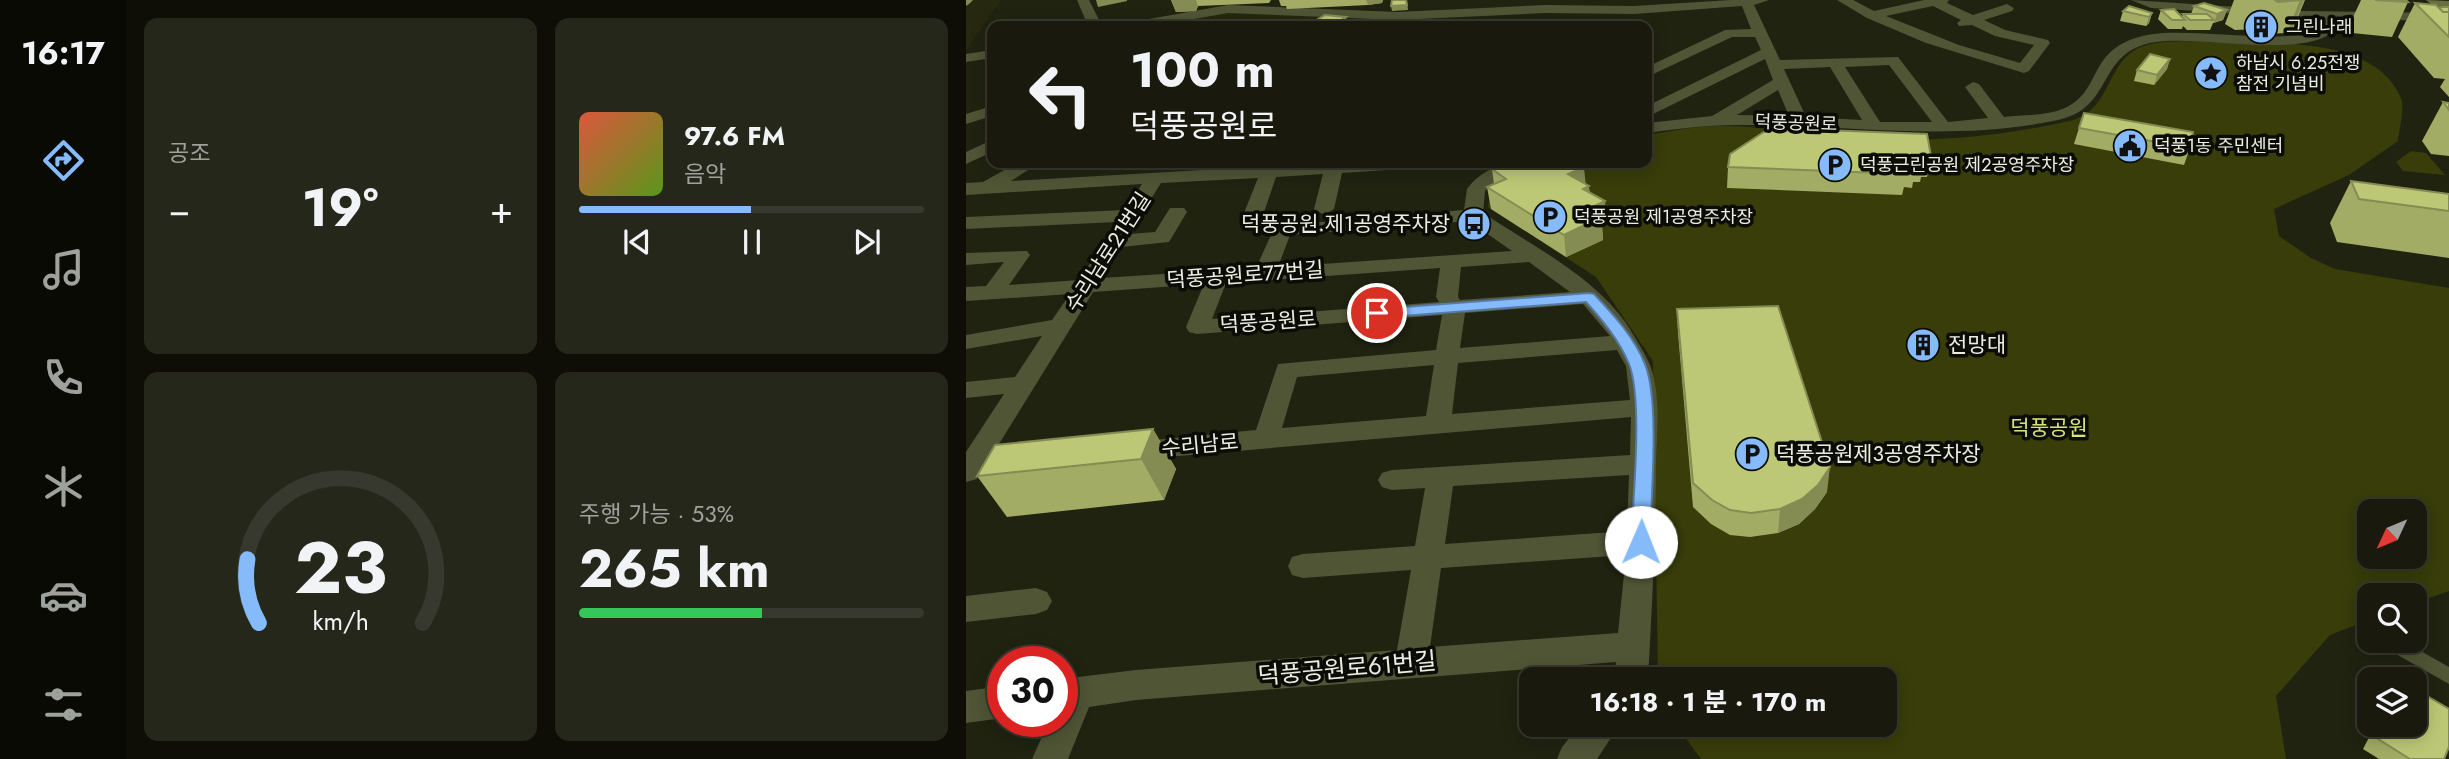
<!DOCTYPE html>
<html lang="ko">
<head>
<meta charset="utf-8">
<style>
  :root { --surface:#191a0d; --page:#26271b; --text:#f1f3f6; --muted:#9fa19d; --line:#37382e; --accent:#85bbfb }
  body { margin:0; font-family:Jost,"Noto Sans KR",sans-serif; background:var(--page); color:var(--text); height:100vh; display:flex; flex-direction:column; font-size:26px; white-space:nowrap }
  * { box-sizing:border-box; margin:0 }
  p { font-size:23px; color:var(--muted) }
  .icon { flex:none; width:38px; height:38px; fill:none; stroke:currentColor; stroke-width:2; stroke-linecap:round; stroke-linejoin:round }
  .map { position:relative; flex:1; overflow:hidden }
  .drawer { display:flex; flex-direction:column; gap:18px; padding:18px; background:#0e0e07; width:840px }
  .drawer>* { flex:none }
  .hud { position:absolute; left:21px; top:21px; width:665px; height:147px; border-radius:14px; box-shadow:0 4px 18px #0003,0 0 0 2px var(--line); background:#191a0d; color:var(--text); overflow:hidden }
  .needle { width:46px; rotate:226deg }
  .controls { position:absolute; left:1391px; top:499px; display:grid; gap:14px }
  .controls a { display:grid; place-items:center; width:70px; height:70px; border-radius:14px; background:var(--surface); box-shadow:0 4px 18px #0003,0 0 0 2px var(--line); font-size:35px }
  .speed { position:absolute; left:21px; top:646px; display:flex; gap:14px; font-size:35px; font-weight:700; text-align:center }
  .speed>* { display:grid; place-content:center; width:91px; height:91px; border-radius:50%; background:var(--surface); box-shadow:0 4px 18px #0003,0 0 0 2px var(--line); line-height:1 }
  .speed .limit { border:10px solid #d22; background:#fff; color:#111 }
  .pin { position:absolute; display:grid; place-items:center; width:60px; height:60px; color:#fff; margin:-30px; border:4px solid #fff; border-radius:50%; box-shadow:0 2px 7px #0007 }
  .me { position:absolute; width:77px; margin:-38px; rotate:1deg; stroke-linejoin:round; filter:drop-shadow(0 0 5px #0008) }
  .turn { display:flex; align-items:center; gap:24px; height:147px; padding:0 28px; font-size:32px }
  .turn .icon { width:91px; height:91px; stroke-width:2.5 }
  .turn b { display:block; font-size:49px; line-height:60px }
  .big { font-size:52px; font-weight:700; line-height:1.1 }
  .drawer .tile { flex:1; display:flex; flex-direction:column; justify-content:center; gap:10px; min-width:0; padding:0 24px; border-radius:14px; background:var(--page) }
  .drawer .dial { align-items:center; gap:0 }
  .dial svg { height:182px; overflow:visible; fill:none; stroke:var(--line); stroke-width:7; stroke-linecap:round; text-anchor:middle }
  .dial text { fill:var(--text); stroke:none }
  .song { display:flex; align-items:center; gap:21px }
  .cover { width:84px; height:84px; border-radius:10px; background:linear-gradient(135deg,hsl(10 70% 55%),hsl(90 70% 35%)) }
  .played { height:7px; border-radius:4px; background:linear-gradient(90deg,var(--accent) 50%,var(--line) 50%) }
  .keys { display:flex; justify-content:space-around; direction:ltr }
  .heat { display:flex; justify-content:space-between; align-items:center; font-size:38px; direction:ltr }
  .charge { height:10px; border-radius:5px; background:linear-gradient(90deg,#34c759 53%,var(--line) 0) }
  .drawer .tiles { flex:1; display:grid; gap:18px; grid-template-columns:repeat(2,1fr) }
  .trip { position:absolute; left:553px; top:667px; width:378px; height:70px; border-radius:14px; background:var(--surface); box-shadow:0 4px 18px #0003,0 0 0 2px var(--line); font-weight:700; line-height:70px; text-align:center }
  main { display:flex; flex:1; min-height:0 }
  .menu { display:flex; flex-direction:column; width:126px; justify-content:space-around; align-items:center; background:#0a0a05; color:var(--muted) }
  .menu .icon { width:49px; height:49px }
  .menu .active { color:var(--accent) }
  .menu b { font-size:32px; color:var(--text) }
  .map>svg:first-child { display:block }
  .built { fill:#26290f }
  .green { fill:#383d0a; fill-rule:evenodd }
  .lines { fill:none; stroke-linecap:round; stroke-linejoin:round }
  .lane { fill:#505536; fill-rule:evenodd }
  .street { fill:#505536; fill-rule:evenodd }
  .secondary { fill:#6a713f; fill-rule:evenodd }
  .wall { fill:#a3ac65 }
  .shaded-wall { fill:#848c53 }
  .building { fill:#bdc876; stroke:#848c53; stroke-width:2 }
  .route { fill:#85bbfb; stroke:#567aa3; stroke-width:2 }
  .labels { text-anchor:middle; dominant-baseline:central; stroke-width:7; stroke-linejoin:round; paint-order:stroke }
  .far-poi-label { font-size:18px; fill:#ebede1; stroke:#0b0c05; text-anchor:start }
  .far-street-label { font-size:18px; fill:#ebede1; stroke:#0b0c05 }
  .poi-label { font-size:21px; fill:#ebede1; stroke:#0b0c05; text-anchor:start }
  .street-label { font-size:21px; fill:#ebede1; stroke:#0b0c05 }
  .park-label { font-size:21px; fill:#d6e375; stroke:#0b0c05 }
  .near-street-label { font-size:24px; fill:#ebede1; stroke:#0b0c05 }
</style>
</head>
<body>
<main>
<nav class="menu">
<b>16:17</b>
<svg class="icon active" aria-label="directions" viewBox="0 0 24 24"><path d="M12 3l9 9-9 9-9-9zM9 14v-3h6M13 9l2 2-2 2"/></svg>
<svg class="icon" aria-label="music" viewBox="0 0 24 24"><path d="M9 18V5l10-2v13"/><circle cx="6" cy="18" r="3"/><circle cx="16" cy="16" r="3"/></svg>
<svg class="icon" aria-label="phone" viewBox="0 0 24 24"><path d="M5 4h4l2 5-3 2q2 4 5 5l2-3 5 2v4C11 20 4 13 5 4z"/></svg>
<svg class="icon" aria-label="climate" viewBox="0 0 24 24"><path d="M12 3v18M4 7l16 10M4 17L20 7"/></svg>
<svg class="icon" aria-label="car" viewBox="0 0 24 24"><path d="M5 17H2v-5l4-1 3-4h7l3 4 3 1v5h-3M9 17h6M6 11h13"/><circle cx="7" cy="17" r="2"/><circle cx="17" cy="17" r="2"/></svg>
<svg class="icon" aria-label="filters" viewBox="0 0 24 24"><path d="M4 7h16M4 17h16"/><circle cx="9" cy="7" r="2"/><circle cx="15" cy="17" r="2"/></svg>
</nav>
<section class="drawer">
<div class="tiles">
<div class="tile"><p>공조</p>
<div class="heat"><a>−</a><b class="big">19°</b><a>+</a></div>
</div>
<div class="tile">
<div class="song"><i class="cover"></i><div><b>97.6 FM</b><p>음악</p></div></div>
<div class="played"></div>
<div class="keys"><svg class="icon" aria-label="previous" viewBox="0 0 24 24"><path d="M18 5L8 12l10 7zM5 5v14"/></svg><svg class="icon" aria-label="pause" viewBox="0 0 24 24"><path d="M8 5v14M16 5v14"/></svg><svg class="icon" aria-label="next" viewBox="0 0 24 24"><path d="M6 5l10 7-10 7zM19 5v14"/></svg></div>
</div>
<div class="tile dial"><svg viewBox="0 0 100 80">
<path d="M14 69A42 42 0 1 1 86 69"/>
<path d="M14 69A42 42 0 0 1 9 41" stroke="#85bbfb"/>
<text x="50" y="56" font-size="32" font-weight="700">23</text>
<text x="50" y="72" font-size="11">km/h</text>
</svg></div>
<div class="tile"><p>주행 가능 · 53%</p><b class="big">265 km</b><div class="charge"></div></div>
</div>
</section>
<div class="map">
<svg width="1483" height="759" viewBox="0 0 1483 759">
  <rect width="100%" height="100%" fill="#212311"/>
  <path class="built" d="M0,0H35L0,50Z
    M263,12L366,18L367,24L407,22L402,26H190Z"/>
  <path class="green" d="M1237,41C1296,45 1407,32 1435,98C1439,109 1433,130 1432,141L1383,175L1308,209L1313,236L1345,258L1369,269L1483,288V591L1449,603V595H1404L1403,620L1364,635L1310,696L1320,759H735L710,725L919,724V679H692L687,361L630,277L522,207L525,187L542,173L576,163H681V135C705,131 730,126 754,126C802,125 850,137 897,139C965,143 1037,136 1103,121C1144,112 1139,68 1169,50C1188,39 1216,42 1237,41ZM1404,511H1449V556H1404Z
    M1445,151L1460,153L1479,175L1437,171L1430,162Z"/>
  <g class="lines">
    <path class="lane" d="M1421,640H1435L1483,667V684L1421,649L1419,644Z"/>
    <path class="street" d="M111,0H123L136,26H122Z
      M765,0H803L788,5L814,60L932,57L982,122L1022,118L999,87L1007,82L1013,84L1038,117C1057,115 1083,116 1101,107C1138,88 1120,48 1181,35C1225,26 1327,48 1356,27L1350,19L1185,8L1165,0L1335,11L1483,13V21L1364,19L1370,28C1343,62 1229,33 1184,43C1130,55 1148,108 1092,120C985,143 877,124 770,125C740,125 711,129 681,133V123L746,116L807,80L799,59L681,117V106L795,50L789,37H766L681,77V67L759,30L785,29L776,6L668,14L579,13L431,20L262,13L188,26H159L166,22L262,5L431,12L579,5L668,6ZM923,65L966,122H914L879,67ZM864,67L896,120L840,117L818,69ZM812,90L823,116L771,115Z
      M871,0H887L908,11L958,0H983L981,3L1007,15L1041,4L1048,8L1046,11L1018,20L1039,30L1082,40L1084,43L1063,71L1058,73L960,43L901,18ZM967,6L995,20L991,23L993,26L1006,25L1029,36L1068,45L1054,63L993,45L920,16Z
      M26,50V58L0,62V54Z
      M26,106V116L0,124V114Z
      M26,140V152L0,164V152Z
      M51,163H73L45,181L360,163H461L452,168L376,173L368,209L358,215L348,209L357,174L310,177L296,218L286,224L276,218L292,178L195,183L163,234L189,232L204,208H218L221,212L203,242L155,247L136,278L290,268L309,226L498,210L501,189C518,167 537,163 564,163L561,167L537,175L519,191L517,213C565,245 626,275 660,323C668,336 678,351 684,365C695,394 691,430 690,461C690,533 686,606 682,679H648L650,662L170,700L123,707L102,759H66L83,721H96V679L170,670L431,650L445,570L337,578L326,575L322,566L326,557L337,554L449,546L459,488L426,490L416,487L412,480L416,473L426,470L664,455L665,417L166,460L157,457L153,450L157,443L290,430L312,364L470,350L476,315L231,334L223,332L220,327L238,284L127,292L28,452L49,450L59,453L62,460L59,467L15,473L11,479L0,482V452L38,394L0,398V382L49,377L76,336L0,349V335L86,320L104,294L0,301V287L20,286L38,262L0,265V253L61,251L64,255L43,285L113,280L151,222L0,229V217L159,210L176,184L0,195V183L17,182ZM503,221L546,251L312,267L324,235ZM563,262L604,292L494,300L492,297L495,267ZM474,268L470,297L473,302L246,319L260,283ZM617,304L644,336L494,348L499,313ZM651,350L660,366L664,400L486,414L492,363ZM468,365L460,416L316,428L331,377ZM663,475L661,531L479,544L487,486ZM660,555L652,633L464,647L475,568Z
      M70,588L81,592L86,601L81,610L70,614L0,622V596Z
      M37,686V718L0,723V691Z
      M615,724H654L631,759H591L596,747Z"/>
    <path class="secondary" d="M1460,0L1483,1V15L1476,13Z"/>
  </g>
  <path class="wall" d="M205,0H305L303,3L232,6L230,11L210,12Z
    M313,0H417L416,3L402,5L321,9L320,6H315Z
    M1268,0H1339L1327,29L1325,31L1321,33L1299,34L1290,29L1269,30L1259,24Z
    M1395,0H1440L1442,2L1426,37L1386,33L1382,28Z
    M1449,3L1473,8L1483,7V97L1474,87L1479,79L1468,78L1432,37Z
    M1228,6L1261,10L1257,20L1247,23L1244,30H1221L1217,26L1216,29H1202L1192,19L1195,10L1216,17L1217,14H1225Z
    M1157,11L1186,13L1183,23L1180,26L1154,21Z
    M1204,59L1201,69L1188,85L1168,81L1171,70Z
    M1477,102L1483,103V156L1465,154L1456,141Z
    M1113,128L1224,148L1218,165L1108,144Z
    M764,154L965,156L961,177H955L954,182H947L946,188L938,187L936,195L761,188L762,167Z
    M526,169L620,184L641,224L636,226L637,240L600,257L525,209L521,187L528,184Z
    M1385,181L1483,194V258L1371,242L1364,223Z
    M711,309L861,492L849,509L833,524L812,533L784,537L764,535L745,524L727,507L712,333Z
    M949,336L968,342L966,348L955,351L949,348L948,342Z
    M187,429L210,469L198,500L41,517L11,476Z
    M1410,724H1449L1478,759H1413L1397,749Z"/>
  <path class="shaded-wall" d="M0,0H7L3,4L0,6Z
    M130,0H161V1L132,7Z
    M205,0H230L232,6L230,11L210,12Z
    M400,0H417L416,3L402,5Z
    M441,0L442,10L426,11L425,6Z
    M1334,0H1338L1325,31L1321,33Z
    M1261,10L1257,20L1248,23L1251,14Z
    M1186,13L1183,23L1180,26L1183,17Z
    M380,17L382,25L383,24L384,26H371L370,23Z
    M1204,59L1201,69L1188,85L1191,75Z
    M618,167L620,188L623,186L625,208L639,201L641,224L636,226L637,240L600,257L598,235L602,174Z
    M968,342L966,348L955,351L956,344Z
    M187,429L210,469L198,500L175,459Z
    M864,467L861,492L849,509L833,524L812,533L814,509Z"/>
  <path class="building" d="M426,0H440L441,5L425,6Z
    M1309,0H1335L1312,2Z
    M1409,0H1440L1442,2Z
    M1238,3L1261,10L1251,14L1228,6Z
    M1449,3L1470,5L1477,12H1483V37Z
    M1163,6L1186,13L1183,17L1157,11Z
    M1477,7H1483V12H1477L1473,8Z
    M1208,9L1219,20H1206L1195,10Z
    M1217,14H1241L1248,20H1224Z
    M359,15L380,17L370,23L383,24L380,26H340Z
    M1184,54L1204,59L1191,75L1171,70Z
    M1477,102L1483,103V110Z
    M1118,113L1227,132L1224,148L1113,128Z
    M804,128L961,134L965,156H957V161H949L950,166H938L940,174L762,167L764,154Z
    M531,163H610L618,167L602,174L623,186L617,189L639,201L622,209L635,217L598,235L521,187L540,179L526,169L528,164Z
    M1385,181L1483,194V211L1393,199Z
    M812,306L864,467L852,485L836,499L814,509L785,513L764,510L746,500L727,483L711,309Z
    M962,333L967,336L968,342L956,344L951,341L949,336Z
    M187,429L175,459L11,476L29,445Z
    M1449,689L1483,709V747L1478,759H1444L1409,737L1415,724H1449Z"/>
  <path class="route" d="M623,293L628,294C648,315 668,337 679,364C694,400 685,499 684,542L682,547L675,549L668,547L665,542C667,500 677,399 663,364C653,340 637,321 620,302L411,318L404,313L411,309Z"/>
  <defs>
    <symbol id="building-disc" viewBox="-11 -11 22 22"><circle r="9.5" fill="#85bbfb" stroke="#0b0c05"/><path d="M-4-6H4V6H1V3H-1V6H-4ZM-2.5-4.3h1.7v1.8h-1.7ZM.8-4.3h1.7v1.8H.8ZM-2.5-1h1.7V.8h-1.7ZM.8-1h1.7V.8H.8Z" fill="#111"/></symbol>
    <symbol id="sight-disc" viewBox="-11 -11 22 22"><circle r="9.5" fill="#85bbfb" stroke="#0b0c05"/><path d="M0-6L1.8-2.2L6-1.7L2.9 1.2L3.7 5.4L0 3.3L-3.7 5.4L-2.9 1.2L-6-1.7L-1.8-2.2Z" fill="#111"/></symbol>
    <symbol id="civic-disc" viewBox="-11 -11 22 22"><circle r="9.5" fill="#85bbfb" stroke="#0b0c05"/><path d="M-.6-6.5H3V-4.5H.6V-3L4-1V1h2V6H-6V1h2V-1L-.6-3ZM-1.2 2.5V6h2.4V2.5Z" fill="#111"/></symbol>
    <symbol id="parking-disc" viewBox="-11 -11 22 22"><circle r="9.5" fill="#85bbfb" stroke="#0b0c05"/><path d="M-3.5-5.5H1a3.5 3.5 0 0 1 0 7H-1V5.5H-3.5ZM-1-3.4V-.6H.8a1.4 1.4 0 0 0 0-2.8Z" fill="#111"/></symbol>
    <symbol id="bus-disc" viewBox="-11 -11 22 22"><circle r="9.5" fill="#85bbfb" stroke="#0b0c05"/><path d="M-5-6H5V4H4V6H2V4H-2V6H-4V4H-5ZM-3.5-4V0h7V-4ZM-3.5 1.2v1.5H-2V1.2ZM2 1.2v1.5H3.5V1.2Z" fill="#111"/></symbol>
  </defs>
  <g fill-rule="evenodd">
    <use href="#building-disc" x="1276" y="8" width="38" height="38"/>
    <use href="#sight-disc" x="1226" y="54" width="38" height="38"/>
    <use href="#civic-disc" x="1145" y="127" width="38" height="38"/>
    <use href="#parking-disc" x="850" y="146" width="38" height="38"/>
    <use href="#parking-disc" x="565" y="198" width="38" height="38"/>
    <use href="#bus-disc" x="489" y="205" width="38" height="38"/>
    <use href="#building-disc" x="938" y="326" width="38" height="38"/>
    <use href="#parking-disc" x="767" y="435" width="38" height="38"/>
  </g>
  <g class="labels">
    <g class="far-poi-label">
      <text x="1320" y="27">그린나래</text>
      <text x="1270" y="63">하남시 6.25전쟁<tspan x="1270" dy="21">참전 기념비</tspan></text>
      <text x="1188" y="146">덕풍1동 주민센터</text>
      <text x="894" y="165">덕풍근린공원 제2공영주차장</text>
      <text x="608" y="217">덕풍공원 제1공영주차장</text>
    </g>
    <g class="far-street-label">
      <text transform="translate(830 123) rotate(2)">덕풍공원로</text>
    </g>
    <g class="poi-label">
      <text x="484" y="224" text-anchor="end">덕풍공원.제1공영주차장</text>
      <text x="982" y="345">전망대</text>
      <text x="810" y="454">덕풍공원제3공영주차장</text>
    </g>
    <g class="street-label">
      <text transform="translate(142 252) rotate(-57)">수리남로21번길</text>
      <text transform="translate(279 275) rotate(-4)">덕풍공원로77번길</text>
      <text transform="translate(302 322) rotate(-4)">덕풍공원로</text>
      <text transform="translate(234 445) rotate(-5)">수리남로</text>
    </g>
    <g class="park-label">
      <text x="1083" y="428">덕풍공원</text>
    </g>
    <g class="near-street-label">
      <text transform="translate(381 668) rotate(-5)">덕풍공원로61번길</text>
    </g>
  </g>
</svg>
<div class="controls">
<a><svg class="needle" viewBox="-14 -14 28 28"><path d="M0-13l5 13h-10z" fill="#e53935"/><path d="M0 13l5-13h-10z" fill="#9fa19d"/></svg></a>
<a><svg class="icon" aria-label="search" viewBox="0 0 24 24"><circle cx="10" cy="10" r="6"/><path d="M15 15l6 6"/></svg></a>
<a><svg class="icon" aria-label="layers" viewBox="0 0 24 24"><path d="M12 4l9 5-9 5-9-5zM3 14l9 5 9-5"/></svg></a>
</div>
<div class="speed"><div class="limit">30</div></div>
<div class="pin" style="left:411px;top:313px;background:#d93025"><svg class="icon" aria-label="arrive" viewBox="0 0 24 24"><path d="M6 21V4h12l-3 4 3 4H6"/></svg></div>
<svg class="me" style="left:675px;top:542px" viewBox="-20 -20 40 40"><circle r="19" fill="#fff"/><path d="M0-13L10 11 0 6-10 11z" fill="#85bbfb"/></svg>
<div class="trip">16:18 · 1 분 · 170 m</div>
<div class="hud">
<div class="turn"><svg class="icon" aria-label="left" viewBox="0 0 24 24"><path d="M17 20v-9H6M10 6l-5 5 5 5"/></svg><div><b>100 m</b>덕풍공원로</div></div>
</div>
</div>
</main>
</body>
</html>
